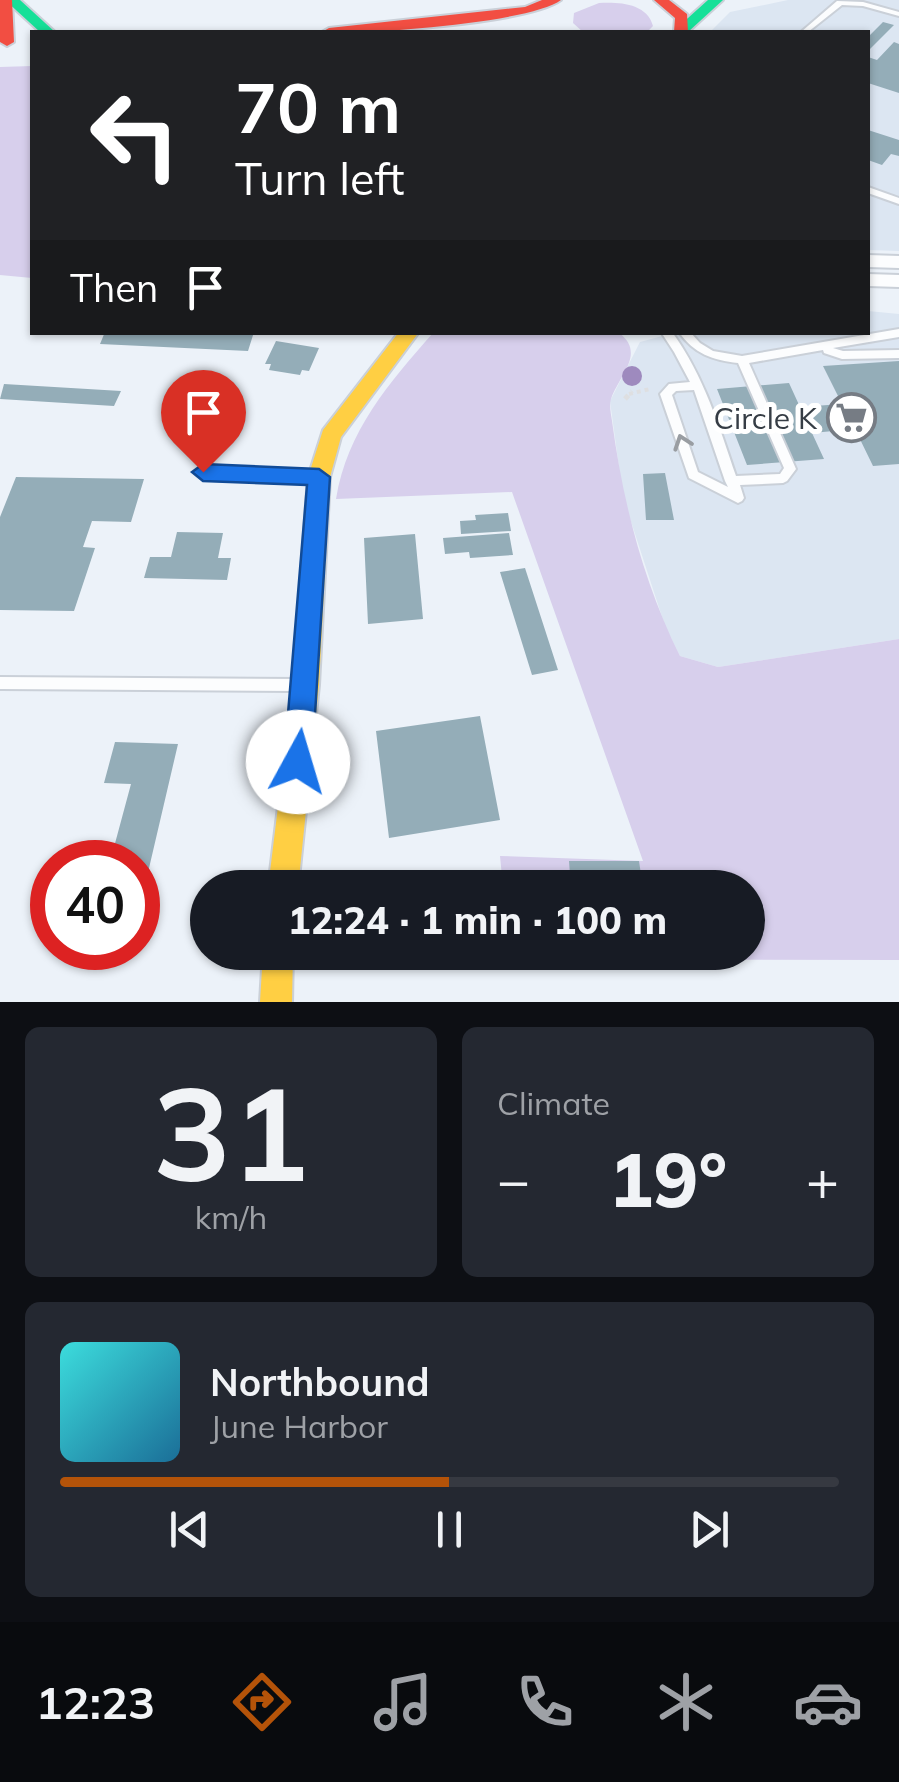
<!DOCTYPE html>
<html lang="en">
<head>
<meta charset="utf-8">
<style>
  :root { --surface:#171b24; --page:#242831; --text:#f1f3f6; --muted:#9ea1a6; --line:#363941; --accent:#b45309 }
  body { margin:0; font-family:Mulish,sans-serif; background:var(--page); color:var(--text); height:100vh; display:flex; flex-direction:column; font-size:38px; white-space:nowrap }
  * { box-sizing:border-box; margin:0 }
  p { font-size:32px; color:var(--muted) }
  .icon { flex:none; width:55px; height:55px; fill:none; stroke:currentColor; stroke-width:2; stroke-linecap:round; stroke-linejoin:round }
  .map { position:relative; height:1002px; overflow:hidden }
  .side { display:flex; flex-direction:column; gap:25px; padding:25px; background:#0d0f14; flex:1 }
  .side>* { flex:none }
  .hud { position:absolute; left:30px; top:30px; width:840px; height:305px; border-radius:0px; box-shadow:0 2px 8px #0004; background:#202124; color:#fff; overflow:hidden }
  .speed { position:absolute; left:30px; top:840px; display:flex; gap:20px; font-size:50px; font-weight:700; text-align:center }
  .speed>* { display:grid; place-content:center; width:130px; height:130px; border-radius:50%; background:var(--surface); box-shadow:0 2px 8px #0004; line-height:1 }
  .speed .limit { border:15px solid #d22; background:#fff; color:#111 }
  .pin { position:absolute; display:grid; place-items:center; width:85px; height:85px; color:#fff; margin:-102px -42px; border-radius:50% 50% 50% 0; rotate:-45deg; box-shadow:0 0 10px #0007 }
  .pin .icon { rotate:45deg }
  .me { position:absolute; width:110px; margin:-55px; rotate:6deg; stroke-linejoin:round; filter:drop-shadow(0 0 8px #0008) }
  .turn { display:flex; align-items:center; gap:35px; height:210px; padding:0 40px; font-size:45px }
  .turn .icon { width:130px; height:130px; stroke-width:2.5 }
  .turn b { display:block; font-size:70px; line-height:85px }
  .then { display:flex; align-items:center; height:95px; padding:0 40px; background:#0003; gap:20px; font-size:38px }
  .big { font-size:75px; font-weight:800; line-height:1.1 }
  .side .widget { flex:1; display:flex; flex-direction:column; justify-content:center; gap:15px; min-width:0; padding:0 35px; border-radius:15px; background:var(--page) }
  .side .dial { align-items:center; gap:0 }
  .dial b { font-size:130px; line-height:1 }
  .song { display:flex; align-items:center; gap:30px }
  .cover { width:120px; height:120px; border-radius:15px; background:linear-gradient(135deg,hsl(180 70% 55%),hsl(200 70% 35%)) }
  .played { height:10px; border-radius:5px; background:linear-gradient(90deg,var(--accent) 50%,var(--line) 50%) }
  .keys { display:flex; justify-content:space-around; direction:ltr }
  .heat { display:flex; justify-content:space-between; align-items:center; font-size:55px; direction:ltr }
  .side .tiles { flex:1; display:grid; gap:25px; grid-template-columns:1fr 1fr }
  .widget:last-child { grid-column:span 2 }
  .trip { position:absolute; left:190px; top:870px; width:575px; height:100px; border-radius:50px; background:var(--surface); box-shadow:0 2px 8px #0004; font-weight:800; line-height:100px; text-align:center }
  .tabs { display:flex; height:160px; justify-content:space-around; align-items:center; background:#090b0e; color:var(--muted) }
  .tabs .icon { width:70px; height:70px }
  .tabs .on { color:var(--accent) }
  .tabs b { font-size:45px; color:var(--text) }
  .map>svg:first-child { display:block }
  .built { fill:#dce6f2 }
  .green { fill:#d7cfec }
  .building { fill:#94adb8 }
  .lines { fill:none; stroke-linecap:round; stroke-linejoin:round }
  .lane-casing { stroke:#cad0d8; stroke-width:4 }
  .street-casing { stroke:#cad0d8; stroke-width:4 }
  .fast-casing { stroke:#cad0d8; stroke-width:4 }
  .slow-casing { stroke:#cad0d8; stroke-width:4 }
  .jam-casing { stroke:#cad0d8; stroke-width:4 }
  .path-far1 { stroke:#dedfe1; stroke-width:4; stroke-dasharray:4 4; stroke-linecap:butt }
  .path { stroke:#dedfe1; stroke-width:5; stroke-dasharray:5 5; stroke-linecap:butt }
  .lane { fill:#fcfdfe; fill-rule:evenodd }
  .street { fill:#fcfdfe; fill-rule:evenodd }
  .fast { fill:#16e098; fill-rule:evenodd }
  .slow { fill:#ffcf43; fill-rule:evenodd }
  .jam { fill:#f24e42; fill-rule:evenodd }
  .tree { fill:#9e8abe }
  .oneway { stroke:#999da2 }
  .route { fill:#1a73e8; stroke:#114b97; stroke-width:2.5 }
  .labels { text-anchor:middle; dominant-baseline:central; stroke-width:10; stroke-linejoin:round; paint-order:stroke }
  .poi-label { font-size:30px; fill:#363d45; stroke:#fff; text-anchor:end }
</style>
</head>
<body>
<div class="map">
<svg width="899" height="1002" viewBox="0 0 899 1002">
  <rect width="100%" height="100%" fill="#ecf2f9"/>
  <path class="built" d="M788,0H899V251L868,250V32H710L730,12Z
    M868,311L899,314V639L718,667L680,656L665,626L623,497L610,401L640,342L677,332H868Z"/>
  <path class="green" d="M599,3C619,2 647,3 653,26L647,32H583L573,23L574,13Z
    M32,66V278L0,275V67Z
    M618,332C647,353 619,375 611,399C609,406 611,414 612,421C623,502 643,582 680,656L718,667L899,639V960L511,959V953L748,952V888L503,887L500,856L643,861L512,492L336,499C347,431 389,383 433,333Z"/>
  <path class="building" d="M883,22L894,25L868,51V37Z
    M894,42L899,44V93L868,83V57L877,60Z
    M868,130L899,140V156L891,154L882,165L868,160Z
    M105,332H254L248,351L100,344Z
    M276,341L319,348L309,371L302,370L300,375L269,370L271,364H265Z
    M899,361V464L873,466L855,429L812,433L824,459L747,465L717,389L789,383L800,407L842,404L823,366Z
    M4,384L121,391L114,406L0,399Z
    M192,402L231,408L218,434L180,428Z
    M665,473L674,520H646L643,474Z
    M16,477L144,479L131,522L92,521L83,547L95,548L74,611L0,610V517Z
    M508,513L511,531L461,534L460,521L476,520L475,515Z
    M177,532L223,533L218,558H231L227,580L144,578L150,557H171Z
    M509,533L513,555L470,558L469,552L445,554L443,538Z
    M415,534L423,619L368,624L364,538Z
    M525,568L558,670L532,675L500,572Z
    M480,716L500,820L389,838L376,731Z
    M115,742L178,744L146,881H138V862H110L131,784L104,783Z
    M569,861H639L643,888H571Z
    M478,871L480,888H409V878Z"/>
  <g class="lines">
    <defs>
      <path id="lane" d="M837,1L863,2L899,12V16L863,6L842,5L808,32H801Z
        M868,187L899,198V204L868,193Z
        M899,329V337L833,348L843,351L899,350V358L842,359L824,353L823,350L749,363L796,469L787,481L783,483L740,485L744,498L742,501L738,503L689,478L660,394L669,384L690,382L674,352L661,332H672C704,376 719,426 736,476L780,474L784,468L738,363C713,360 694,354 679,332H690L700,343L713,351L742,356ZM694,390L725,481L728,487L698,472L672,395L676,391Z
        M203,467L315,472L321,477L315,482L203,477L197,472Z
        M0,677L299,679L304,681L306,685L304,689L299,691L0,689Z"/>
      <path id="street" d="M868,255L899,256V268L868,267Z
        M868,274L899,275V287L868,286Z"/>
      <path id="fast" d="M5,0H20L55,32H40Z
        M708,0H723L688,32H678V27Z"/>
      <path id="slow" d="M399,332H419L341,437L330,477L319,685L298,888H268L293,685L308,477L323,430Z
        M263,952H293L292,1002H260Z"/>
      <path id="jam" d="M0,0H12L14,42L7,46L0,42Z
        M542,0H561C530,23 365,35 322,32L329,28L525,7Z
        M654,0H669L687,14L688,32H674L675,18Z"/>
    </defs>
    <use href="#lane" class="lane-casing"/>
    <use href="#street" class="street-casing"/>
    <use href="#fast" class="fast-casing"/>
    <use href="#slow" class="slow-casing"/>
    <use href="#jam" class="jam-casing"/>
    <path class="path-far1" d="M629,394L650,389"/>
    <path class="path" d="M625,399L632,391"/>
    <use href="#lane" class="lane"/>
    <use href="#street" class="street"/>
    <use href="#fast" class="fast"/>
    <use href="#slow" class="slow"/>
    <use href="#jam" class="jam"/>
  </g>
  <circle class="tree" cx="632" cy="376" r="10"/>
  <defs><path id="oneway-chevron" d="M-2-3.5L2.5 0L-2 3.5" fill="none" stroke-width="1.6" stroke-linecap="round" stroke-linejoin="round" transform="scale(2.5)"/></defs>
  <use class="oneway" href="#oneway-chevron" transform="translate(682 442) rotate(-109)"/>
  <path class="route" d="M203,464L319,469L330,477L312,762L308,771L298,774L288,771L284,762L307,485L203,481L192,472Z"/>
  <defs>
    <symbol id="supermarket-ring" viewBox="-11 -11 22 22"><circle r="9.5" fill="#fff" stroke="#767c84" stroke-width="1.5"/><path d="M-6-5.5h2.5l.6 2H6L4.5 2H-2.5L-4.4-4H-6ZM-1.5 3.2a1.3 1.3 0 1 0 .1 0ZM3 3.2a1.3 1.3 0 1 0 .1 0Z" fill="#767c84"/></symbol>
  </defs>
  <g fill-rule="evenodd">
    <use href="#supermarket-ring" x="824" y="390" width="55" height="55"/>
  </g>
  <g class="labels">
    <g class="poi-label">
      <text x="817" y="418">Circle K</text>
    </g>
  </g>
</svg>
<div class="speed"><div class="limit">40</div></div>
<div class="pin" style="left:203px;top:472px;background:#d93025"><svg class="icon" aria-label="arrive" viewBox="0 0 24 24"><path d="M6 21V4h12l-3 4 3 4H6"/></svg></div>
<svg class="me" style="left:298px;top:762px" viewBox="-20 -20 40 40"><circle r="19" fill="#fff"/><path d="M0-13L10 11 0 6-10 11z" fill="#1a73e8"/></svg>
<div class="trip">12:24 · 1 min · 100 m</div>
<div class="hud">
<div class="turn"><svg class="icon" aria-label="left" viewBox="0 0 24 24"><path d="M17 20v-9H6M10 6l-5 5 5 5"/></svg><div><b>70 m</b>Turn left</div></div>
<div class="then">Then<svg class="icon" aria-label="arrive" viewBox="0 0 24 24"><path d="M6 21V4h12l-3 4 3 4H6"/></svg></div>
</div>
</div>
<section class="side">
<div class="tiles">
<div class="widget dial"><b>31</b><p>km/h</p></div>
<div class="widget"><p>Climate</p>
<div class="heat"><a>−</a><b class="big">19°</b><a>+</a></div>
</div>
<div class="widget">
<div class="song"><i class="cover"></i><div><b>Northbound</b><p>June Harbor</p></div></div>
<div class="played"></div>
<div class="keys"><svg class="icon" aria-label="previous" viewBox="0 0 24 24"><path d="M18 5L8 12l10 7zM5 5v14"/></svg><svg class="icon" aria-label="pause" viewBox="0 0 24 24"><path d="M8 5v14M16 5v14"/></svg><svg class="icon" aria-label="next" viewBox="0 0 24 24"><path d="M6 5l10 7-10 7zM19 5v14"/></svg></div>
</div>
</div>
</section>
<nav class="tabs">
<b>12:23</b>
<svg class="icon on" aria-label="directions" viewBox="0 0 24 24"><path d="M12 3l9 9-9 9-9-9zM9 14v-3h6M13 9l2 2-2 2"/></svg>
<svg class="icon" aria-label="music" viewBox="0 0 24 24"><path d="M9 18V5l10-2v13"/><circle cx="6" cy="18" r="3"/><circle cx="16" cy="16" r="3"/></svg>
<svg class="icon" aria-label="phone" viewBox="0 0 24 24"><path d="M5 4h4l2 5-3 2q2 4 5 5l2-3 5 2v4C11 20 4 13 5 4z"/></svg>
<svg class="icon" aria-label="climate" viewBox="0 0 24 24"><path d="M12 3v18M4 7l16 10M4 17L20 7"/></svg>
<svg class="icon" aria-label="car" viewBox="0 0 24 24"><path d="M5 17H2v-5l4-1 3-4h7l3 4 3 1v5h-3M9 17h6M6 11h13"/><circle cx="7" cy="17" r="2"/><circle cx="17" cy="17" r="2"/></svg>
</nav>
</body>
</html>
